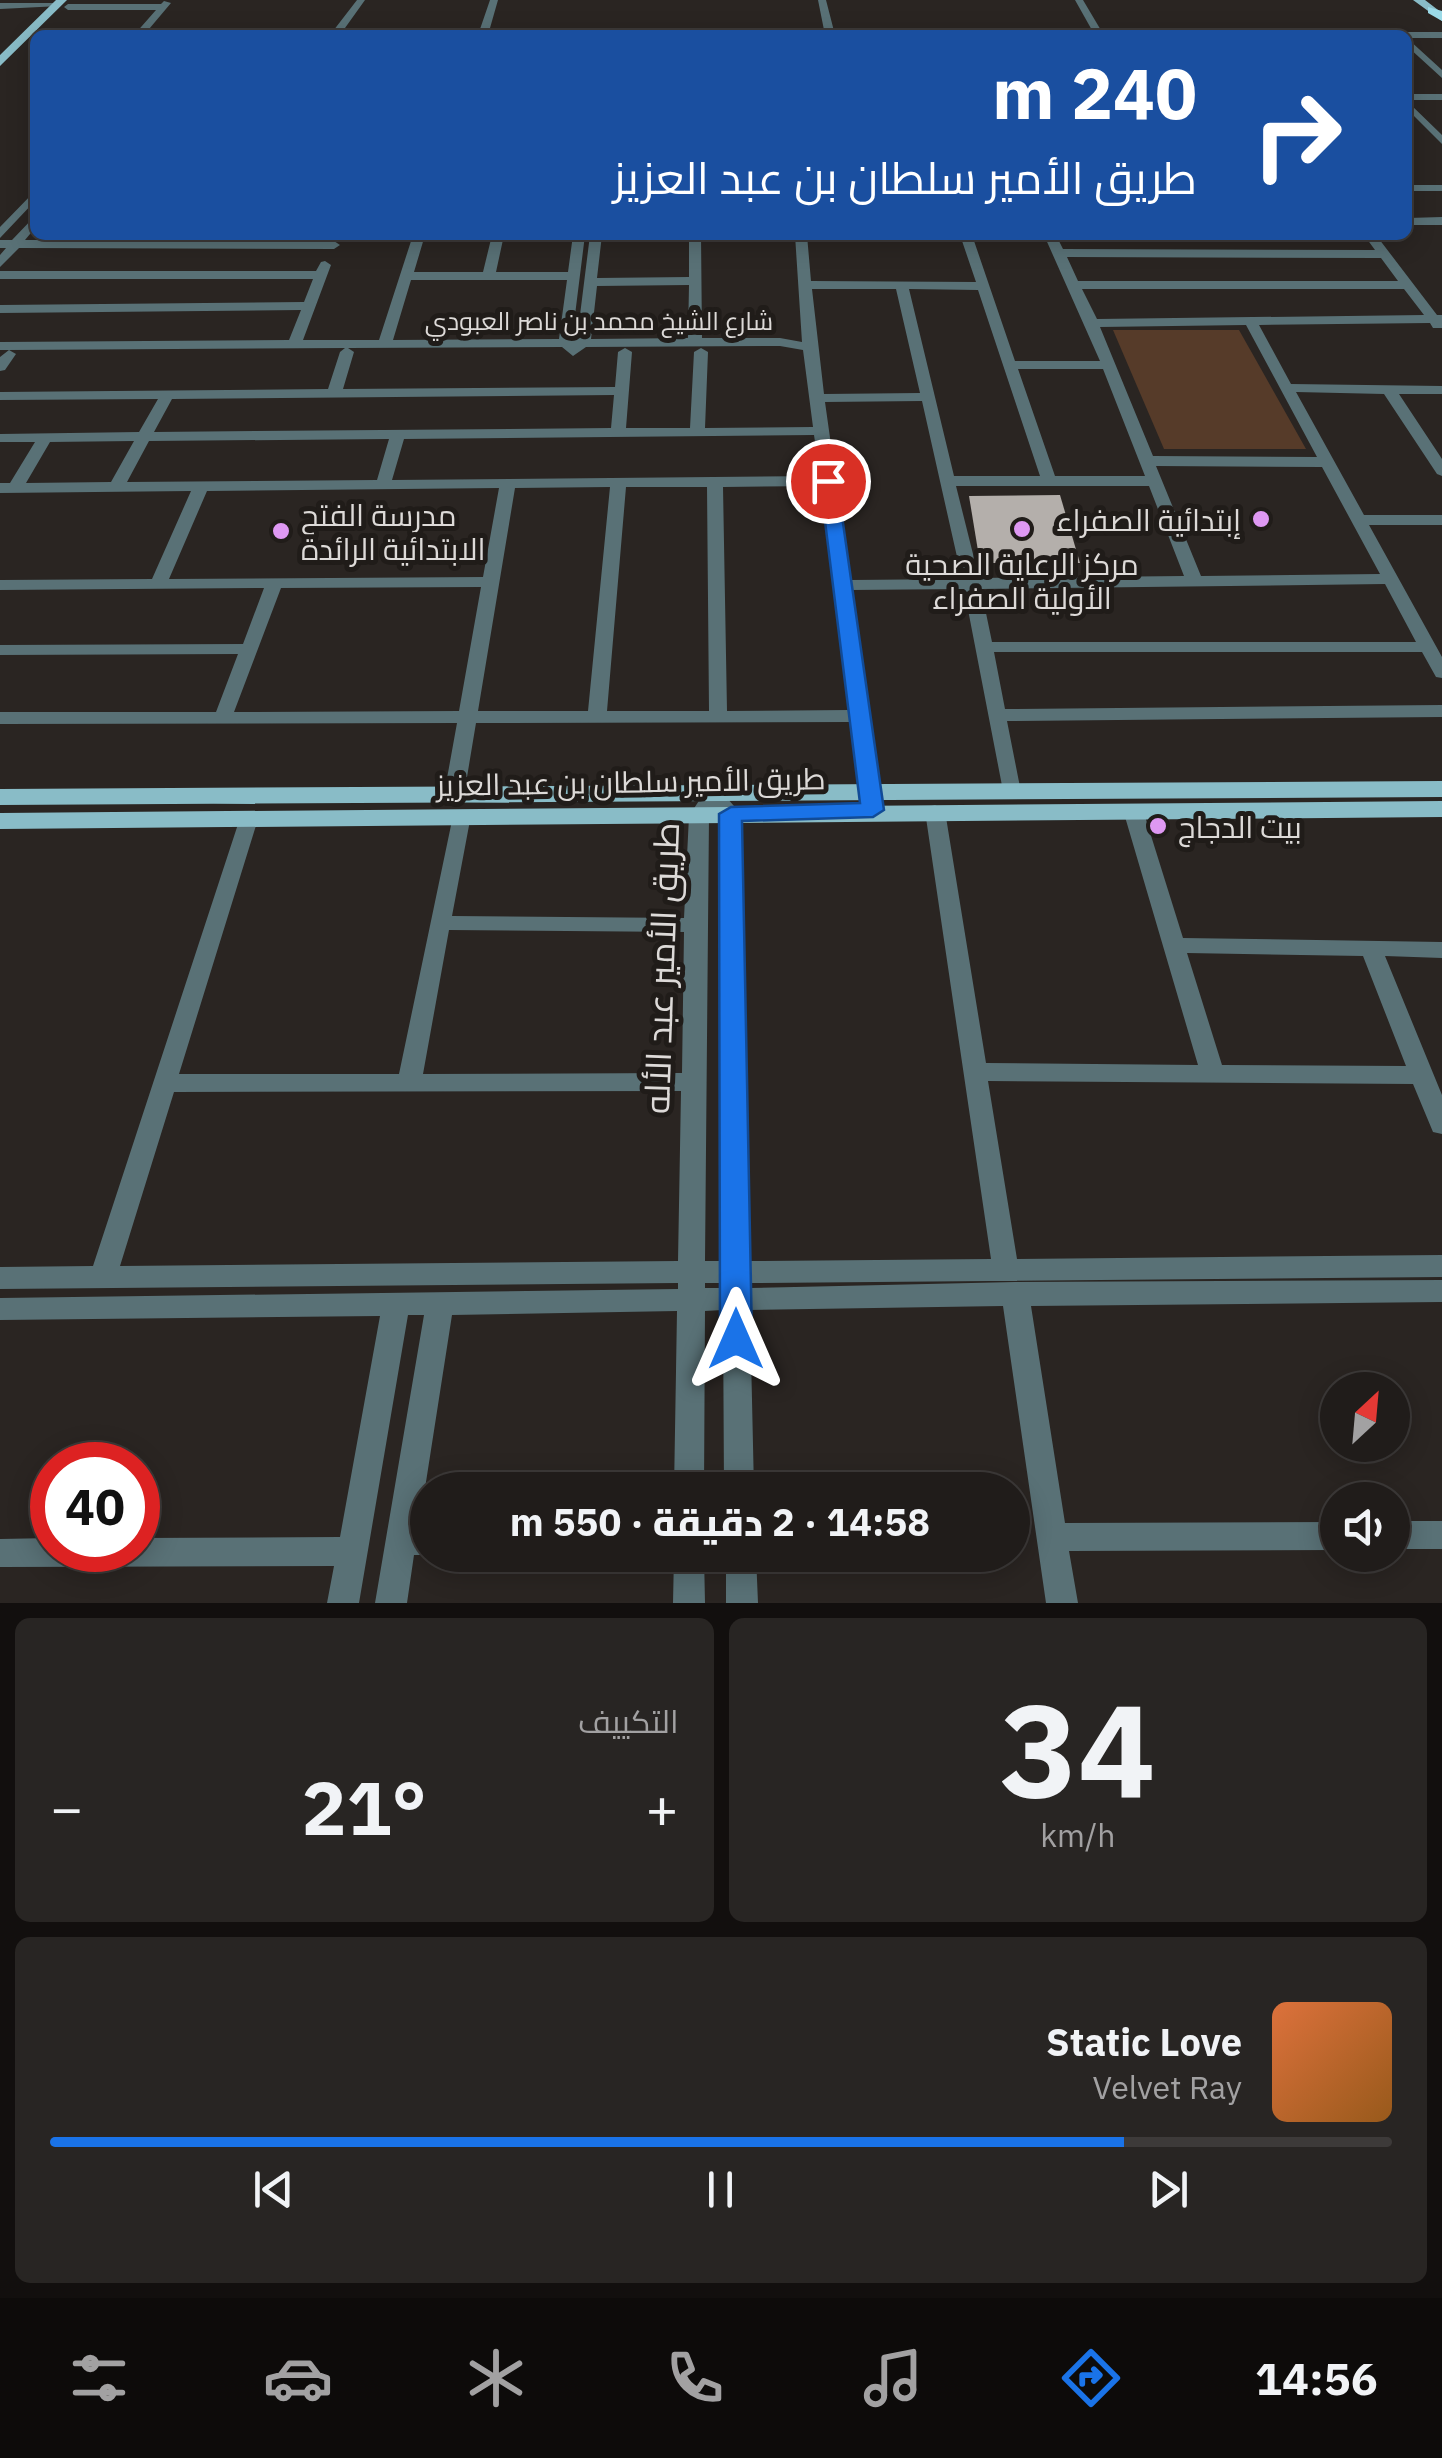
<!DOCTYPE html>
<html lang="ar">
<head>
<meta charset="utf-8">
<style>
  :root { --surface:#201c1a; --page:#282523; --text:#f1f3f6; --muted:#a2a1a2; --line:#3d3a39; --accent:#1a73e8 }
  body { margin:0; font-family:"IBM Plex Sans",Cairo,sans-serif; background:var(--page); color:var(--text); direction:rtl; height:100vh; display:flex; flex-direction:column; font-size:38px; white-space:nowrap }
  * { box-sizing:border-box; margin:0 }
  p { font-size:32px; color:var(--muted) }
  .icon { flex:none; width:55px; height:55px; fill:none; stroke:currentColor; stroke-width:2; stroke-linecap:round; stroke-linejoin:round }
  .map { position:relative; height:1603px; overflow:hidden; direction:ltr }
  .drawer { display:flex; flex-direction:column; gap:15px; padding:15px; background:#120f0e; flex:1 }
  .drawer>* { flex:none }
  .banner { position:absolute; left:30px; top:30px; width:1382px; height:210px; border-radius:15px; box-shadow:0 5px 25px #0003,0 0 0 2px var(--line); direction:rtl; background:#1a4fa0; color:#fff; overflow:hidden }
  .needle { width:65px; rotate:26deg }
  .tools { position:absolute; left:1320px; top:1372px; display:grid; gap:20px }
  .tools a { display:grid; place-items:center; width:90px; height:90px; border-radius:50%; background:var(--surface); box-shadow:0 5px 25px #0003,0 0 0 2px var(--line); font-size:50px }
  .speed { position:absolute; left:30px; top:1442px; display:flex; gap:20px; font-size:50px; font-weight:700; text-align:center }
  .speed>* { display:grid; place-content:center; width:130px; height:130px; border-radius:50%; background:var(--surface); box-shadow:0 5px 25px #0003,0 0 0 2px var(--line); line-height:1 }
  .speed .limit { border:15px solid #d22; background:#fff; color:#111 }
  .pin { position:absolute; display:grid; place-items:center; width:85px; height:85px; color:#fff; margin:-42px; border:5px solid #fff; border-radius:50%; box-shadow:0 2px 10px #0007 }
  .me { position:absolute; width:110px; margin:-55px; rotate:0deg; stroke-linejoin:round; filter:drop-shadow(0 0 8px #0008) }
  .turn { display:flex; align-items:center; gap:35px; height:210px; padding:0 50px; font-size:45px }
  .turn .icon { width:130px; height:130px; stroke-width:2.5 }
  .turn b { display:block; font-size:70px; line-height:85px }
  .big { font-size:75px; font-weight:800; line-height:1.1 }
  .drawer .tile { flex:1; display:flex; flex-direction:column; justify-content:center; gap:15px; min-width:0; padding:0 35px; border-radius:15px; background:var(--page) }
  .drawer .dial { align-items:center; gap:0 }
  .dial b { font-size:130px; line-height:1 }
  .song { display:flex; align-items:center; gap:30px }
  .cover { width:120px; height:120px; border-radius:15px; background:linear-gradient(135deg,hsl(20 70% 55%),hsl(30 70% 35%)) }
  .played { height:10px; border-radius:5px; background:linear-gradient(90deg,var(--accent) 80%,var(--line) 80%) }
  .keys { display:flex; justify-content:space-around; direction:ltr }
  .heat { display:flex; justify-content:space-between; align-items:center; font-size:55px; direction:ltr }
  .drawer .tiles { flex:1; display:grid; gap:15px; grid-template-columns:1fr 1fr }
  .tile:last-child { grid-column:span 2 }
  .trip { position:absolute; left:410px; top:1472px; width:620px; height:100px; border-radius:50px; background:var(--surface); box-shadow:0 5px 25px #0003,0 0 0 2px var(--line); font-weight:800; line-height:100px; text-align:center; direction:rtl }
  .tab-bar { display:flex; height:160px; justify-content:space-around; align-items:center; background:#0d0b0a; color:var(--muted) }
  .tab-bar .icon { width:70px; height:70px }
  .tab-bar .active { color:var(--accent) }
  .tab-bar b { font-size:45px; color:var(--text) }
  .map>svg:first-child { display:block }
  .green { fill:#563b29 }
  .building { fill:#b4afab }
  .lines { fill:none; stroke-linecap:round; stroke-linejoin:round }
  .minor { fill:#597176; fill-rule:evenodd }
  .major { fill:#89bcc7; fill-rule:evenodd }
  .highway { fill:#9bdae7; fill-rule:evenodd }
  .route { fill:#1a73e8; stroke:#114b97; stroke-width:2.5 }
  .poi-dot { fill:#de98f2; stroke:#201c19; stroke-width:4 }
  .labels { text-anchor:middle; dominant-baseline:central; stroke-width:10; stroke-linejoin:round; paint-order:stroke }
  .far-street-label { font-size:25px; fill:#dddad8; stroke:#201c19 }
  .poi-label { font-size:30px; fill:#dddad8; stroke:#201c19; text-anchor:start }
  .street-label { font-size:30px; fill:#dddad8; stroke:#201c19 }
  .near-street-label { font-size:35px; fill:#dddad8; stroke:#201c19 }
</style>
</head>
<body>
<div class="map">
<svg width="1442" height="1603" viewBox="0 0 1442 1603">
  <rect width="100%" height="100%" fill="#2a2522"/>
  <path class="green" d="M1113,330H1239L1306,449H1164Z"/>
  <path class="building" d="M1060,495L1080,563H980L969,496Z"/>
  <g class="lines">
    <path class="minor" d="M357,0H365L340,35H330Z
      M490,0H498L488,35H478Z
      M818,0H826L835,35H825Z
      M1075,0H1083L1102,32H1442V38H1408V35H928L933,32H1093Z
      M164,1L171,3L144,35H134L156,10H68L64,7L68,4H161Z
      M0,3H56L60,6L0,9Z
      M34,39L35,45L31,44V40Z
      M1408,39L1442,70V78L1408,47Z
      M1408,94H1442V100H1408Z
      M1408,102L1442,135V144L1408,110Z
      M1408,185H1442V191H1408Z
      M35,191V201L0,238V227Z
      M35,216V228L25,240L334,241L340,245L334,249L19,248L0,267V255L6,248H0V240H12Z
      M1442,217V225H1408V218Z
      M413,235H425L414,272H483L492,235H504L496,272H568L573,235H585L572,339H577L590,235H602L597,278L689,277V235H701L702,338H780L802,342L795,235H807L811,281L976,282L960,235H972L1015,361H1100L1044,235H1056L1063,249L1375,250L1364,235H1376L1437,315H1442V328H1433L1430,323L1259,325L1291,384L1442,386V394H1399L1442,459V476L1437,474L1384,394L1296,392L1364,515H1442V525H1369L1442,657V678L1436,677L1422,652H994L1005,709L1442,705V717L1007,721L1021,792L1011,798L1004,796L964,589L851,590L883,810L873,816L863,810L851,722L476,723L464,795L454,801L444,795L457,723L0,724V712H216L238,654L0,655V645L243,644L264,588L0,590V580L152,579L191,491L0,493V483H10L35,442H0V434L139,432L158,399L0,400V392L328,389L340,352L345,348L9,350L16,354L5,370L0,371V357L9,350H0V342L289,340L301,310L0,313V305L304,302L313,279H0V271H316L321,262L325,261L331,265L303,340H379ZM1067,257L1381,258L1398,281H1078ZM411,280H567L559,339L393,340ZM689,285L688,338L591,339L597,286ZM812,289H896L920,393L824,394ZM909,289L978,290L1040,476H954ZM1082,289H1404L1424,315L1097,319ZM1246,325L1317,457L1153,456L1100,327ZM780,346L803,350L813,427L705,428L708,352L701,348L694,352L690,428H626L632,352L625,348L618,352L615,387L343,389L354,352L348,348L562,347L573,356L586,347ZM1018,369H1103L1145,476H1055ZM614,395L611,428L154,432L172,399ZM922,401L962,579L850,580L825,402ZM814,435L820,476L392,480L404,439ZM389,439L377,480L127,482L149,441ZM134,441L111,482L26,483L50,442ZM1156,466L1322,467L1380,574L1201,576ZM821,486L850,710L727,711L723,487ZM956,486H1149L1184,576L979,578ZM610,487L588,711H478L515,488ZM626,487H707L709,711H607ZM499,488L483,577L169,579L207,491ZM1385,584L1416,642H992L981,589ZM481,587L459,711L234,712L281,588Z
      M713,788L720,790L741,814L750,1261L991,1259L925,811L928,807L935,805L945,811L986,1063L1198,1065L1123,810L1126,806L1133,804L1143,810L1183,938L1442,942V958L1385,956L1442,1095V1134L1433,1132L1413,1084L988,1081L1017,1259L1442,1255V1277L750,1283V1288L1015,1282L1442,1280V1302L1031,1306L1065,1523L1338,1522V1550L1069,1551L1078,1603H1046L1003,1306L750,1310L754,1490H724L723,1310L705,1311L704,1490H674L677,1311L452,1315L419,1527H428L429,1555H414L407,1603H375L424,1315H408L359,1603H327L334,1566L0,1567V1539L52,1538V1550H138V1538L340,1537L380,1316L0,1320V1298L678,1289V1283L0,1289V1267L93,1266L241,815L248,813L258,819L179,1074H399L454,811H468L471,815L452,916L684,918L689,816L706,790ZM714,808L721,815L723,1261H705L709,816ZM449,930L684,932L682,1073L423,1074ZM1187,953L1363,956L1406,1066L1222,1065ZM681,1091L678,1261L120,1266L174,1092ZM705,1283H723V1288H705Z
      M1392,1521H1442V1549H1392Z
      M674,1555H704L705,1603H673Z
      M726,1555H756L758,1603H726Z"/>
    <path class="major" d="M56,0H67L0,66V55Z
      M1413,0H1425L1442,13V21Z
      M1442,781V797L0,805V789Z
      M1442,801V817L0,829V813Z"/>
    <path class="highway" d="M1428,7L1442,11V21L1428,13Z"/>
  </g>
  <path class="route" d="M828,476L837,481L884,810L873,817L742,821L752,1339L747,1348L736,1352L725,1348L720,1339L719,814L731,807L860,803L820,481Z"/>
  <g class="poi-dot">
    <circle cx="1261" cy="519" r="10"/>
    <circle cx="1022" cy="529" r="10"/>
    <circle cx="281" cy="531" r="10"/>
    <circle cx="1158" cy="826" r="10"/>
  </g>
  <g class="labels">
    <g class="far-street-label">
      <text x="599" y="320">شارع الشيخ محمد بن ناصر العبودي</text>
    </g>
    <g class="poi-label">
      <text x="301" y="514">مدرسة الفتح<tspan x="301" dy="34">الابتدائية الرائدة</tspan></text>
      <text x="1241" y="519" text-anchor="end">إبتدائية الصفراء</text>
      <text x="1022" y="563" text-anchor="middle">مركز الرعاية الصحية<tspan x="1022" dy="34">الأولية الصفراء</tspan></text>
      <text x="1178" y="826">بيت الدجاج</text>
    </g>
    <g class="street-label">
      <text transform="translate(631 781) rotate(-1)">طريق الأمير سلطان بن عبد العزيز</text>
    </g>
    <g class="near-street-label">
      <text transform="translate(661 968) rotate(-88)">طريق الأمير عبد الأله</text>
    </g>
  </g>
</svg>
<div class="tools">
<a><svg class="needle" viewBox="-14 -14 28 28"><path d="M0-13l5 13h-10z" fill="#e53935"/><path d="M0 13l5-13h-10z" fill="#a2a1a2"/></svg></a>
<a><svg class="icon" aria-label="sound" viewBox="0 0 24 24"><path d="M4 9h4l5-4v14l-5-4H4zM17 9q2 3 0 6"/></svg></a>
</div>
<div class="speed"><div class="limit">40</div></div>
<div class="pin" style="left:828px;top:481px;background:#d93025"><svg class="icon" aria-label="arrive" viewBox="0 0 24 24"><path d="M6 21V4h12l-3 4 3 4H6"/></svg></div>
<svg class="me" style="left:736px;top:1339px" viewBox="-20 -20 40 40"><path d="M0-17L14 15 0 8-14 15z" fill="#1a73e8" stroke="#fff" stroke-width="4"/></svg>
<div class="trip">14:58 · 2 دقيقة · 550 m</div>
<div class="banner">
<div class="turn"><svg class="icon" aria-label="right" viewBox="0 0 24 24"><path d="M7 20v-9h11M14 6l5 5-5 5"/></svg><div><b>240 m</b>طريق الأمير سلطان بن عبد العزيز</div></div>
</div>
</div>
<section class="drawer">
<div class="tiles">
<div class="tile dial"><b>34</b><p>km/h</p></div>
<div class="tile"><p>التكييف</p>
<div class="heat"><a>−</a><b class="big">21°</b><a>+</a></div>
</div>
<div class="tile">
<div class="song"><i class="cover"></i><div><b>Static Love</b><p>Velvet Ray</p></div></div>
<div class="played"></div>
<div class="keys"><svg class="icon" aria-label="previous" viewBox="0 0 24 24"><path d="M18 5L8 12l10 7zM5 5v14"/></svg><svg class="icon" aria-label="pause" viewBox="0 0 24 24"><path d="M8 5v14M16 5v14"/></svg><svg class="icon" aria-label="next" viewBox="0 0 24 24"><path d="M6 5l10 7-10 7zM19 5v14"/></svg></div>
</div>
</div>
</section>
<nav class="tab-bar">
<b>14:56</b>
<svg class="icon active" aria-label="directions" viewBox="0 0 24 24"><path d="M12 3l9 9-9 9-9-9zM9 14v-3h6M13 9l2 2-2 2"/></svg>
<svg class="icon" aria-label="music" viewBox="0 0 24 24"><path d="M9 18V5l10-2v13"/><circle cx="6" cy="18" r="3"/><circle cx="16" cy="16" r="3"/></svg>
<svg class="icon" aria-label="phone" viewBox="0 0 24 24"><path d="M5 4h4l2 5-3 2q2 4 5 5l2-3 5 2v4C11 20 4 13 5 4z"/></svg>
<svg class="icon" aria-label="climate" viewBox="0 0 24 24"><path d="M12 3v18M4 7l16 10M4 17L20 7"/></svg>
<svg class="icon" aria-label="car" viewBox="0 0 24 24"><path d="M5 17H2v-5l4-1 3-4h7l3 4 3 1v5h-3M9 17h6M6 11h13"/><circle cx="7" cy="17" r="2"/><circle cx="17" cy="17" r="2"/></svg>
<svg class="icon" aria-label="filters" viewBox="0 0 24 24"><path d="M4 7h16M4 17h16"/><circle cx="9" cy="7" r="2"/><circle cx="15" cy="17" r="2"/></svg>
</nav>
</body>
</html>
